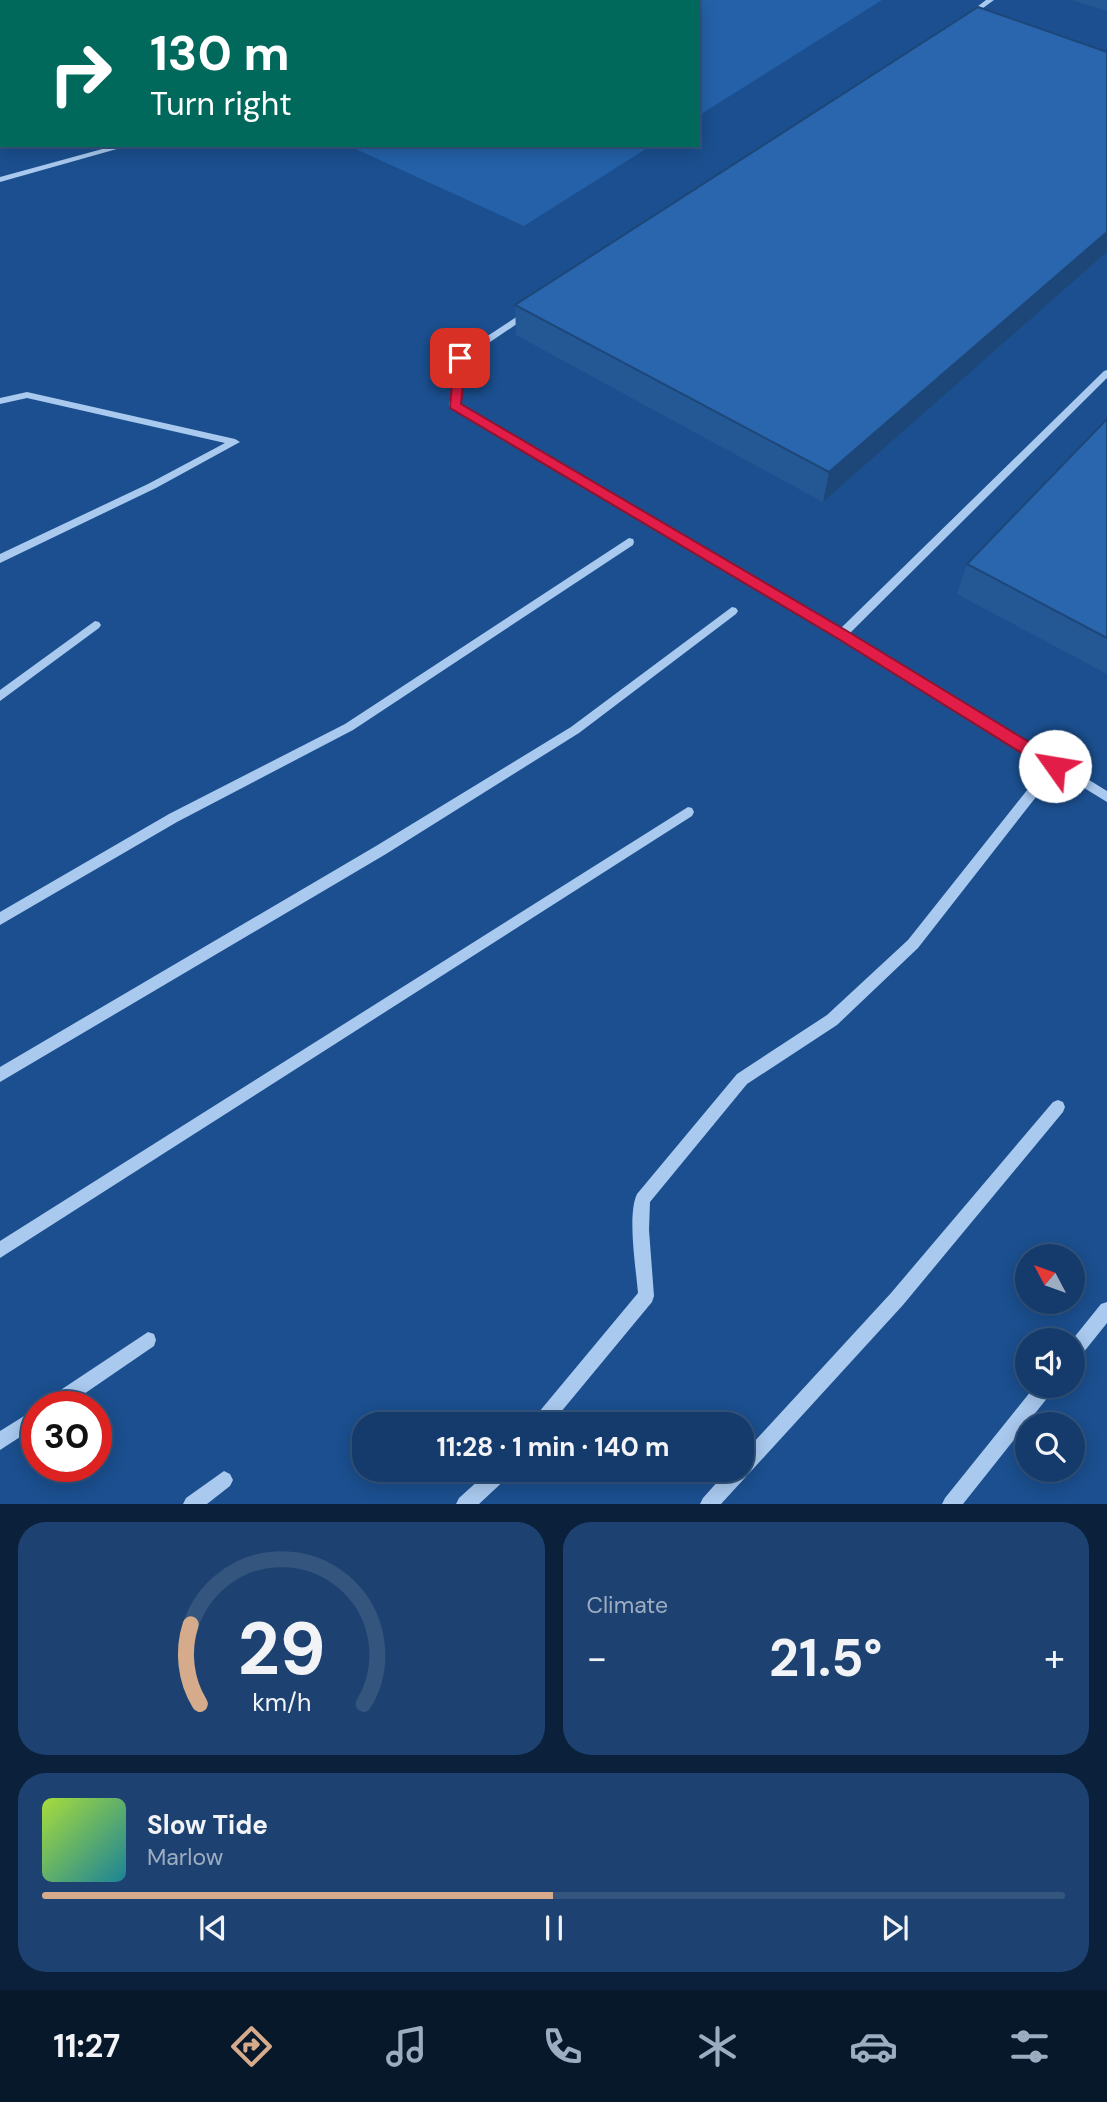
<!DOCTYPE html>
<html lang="en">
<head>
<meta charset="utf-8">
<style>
  :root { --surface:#143b6b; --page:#1d4271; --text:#f1f3f6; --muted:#9dadc1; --line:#33557e; --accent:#d6ab8b }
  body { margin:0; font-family:"DM Sans",sans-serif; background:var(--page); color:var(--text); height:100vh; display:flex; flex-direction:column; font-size:26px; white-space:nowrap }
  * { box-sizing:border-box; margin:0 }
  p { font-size:23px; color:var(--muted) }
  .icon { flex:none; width:38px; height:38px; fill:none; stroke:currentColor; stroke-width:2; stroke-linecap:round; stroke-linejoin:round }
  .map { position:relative; height:1504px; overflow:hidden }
  .side { display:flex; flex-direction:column; gap:18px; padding:18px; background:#0b203b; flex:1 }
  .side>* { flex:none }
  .guide { position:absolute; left:0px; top:0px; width:700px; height:147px; box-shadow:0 4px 18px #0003,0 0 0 2px var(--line); background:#00695c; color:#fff; overflow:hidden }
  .needle { width:46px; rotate:311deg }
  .controls { position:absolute; left:1015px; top:1244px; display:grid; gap:14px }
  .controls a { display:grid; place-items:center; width:70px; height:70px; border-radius:50%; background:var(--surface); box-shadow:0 4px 18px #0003,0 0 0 2px var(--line); font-size:35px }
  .speed { position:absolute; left:21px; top:1391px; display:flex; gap:14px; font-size:35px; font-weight:700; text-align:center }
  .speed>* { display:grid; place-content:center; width:91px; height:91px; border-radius:50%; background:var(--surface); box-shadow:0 4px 18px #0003,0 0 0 2px var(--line); line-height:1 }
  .speed .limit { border:10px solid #d22; background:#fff; color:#111 }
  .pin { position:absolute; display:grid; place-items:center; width:60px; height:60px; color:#fff; margin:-30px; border-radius:14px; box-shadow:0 4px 10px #0006 }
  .me { position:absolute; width:77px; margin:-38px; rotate:302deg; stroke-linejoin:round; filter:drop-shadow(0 0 5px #0008) }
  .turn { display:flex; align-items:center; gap:24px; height:147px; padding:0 35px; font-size:32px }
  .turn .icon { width:91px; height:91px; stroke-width:2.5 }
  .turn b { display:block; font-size:49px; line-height:60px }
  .big { font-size:52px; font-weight:700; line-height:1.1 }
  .side .tile { flex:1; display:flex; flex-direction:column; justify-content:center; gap:10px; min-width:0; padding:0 24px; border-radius:28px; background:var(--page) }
  .side .dial { align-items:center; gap:0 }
  .dial svg { height:182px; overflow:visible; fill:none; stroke:var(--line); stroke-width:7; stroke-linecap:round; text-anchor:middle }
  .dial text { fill:var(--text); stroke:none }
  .song { display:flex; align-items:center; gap:21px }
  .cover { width:84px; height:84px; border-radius:10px; background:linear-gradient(135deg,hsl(80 70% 55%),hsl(190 70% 35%)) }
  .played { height:7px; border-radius:4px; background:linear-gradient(90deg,var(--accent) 50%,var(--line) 50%) }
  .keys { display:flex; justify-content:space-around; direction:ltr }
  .heat { display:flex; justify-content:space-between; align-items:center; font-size:38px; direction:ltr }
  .side .tiles { flex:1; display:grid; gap:18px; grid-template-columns:1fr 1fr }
  .tile:last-child { grid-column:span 2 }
  .trip { position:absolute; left:352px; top:1412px; width:402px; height:70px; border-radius:28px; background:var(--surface); box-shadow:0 4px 18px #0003,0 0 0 2px var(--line); font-weight:700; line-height:70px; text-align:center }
  .tab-bar { display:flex; height:112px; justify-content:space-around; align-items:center; background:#08182b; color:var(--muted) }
  .tab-bar .icon { width:49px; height:49px }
  .tab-bar .on { color:var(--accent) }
  .tab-bar b { font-size:32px; color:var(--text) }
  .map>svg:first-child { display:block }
  .green { fill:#2461a8 }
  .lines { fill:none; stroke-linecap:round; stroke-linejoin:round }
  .minor { fill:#a9c9ee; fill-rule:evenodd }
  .wall { fill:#245895 }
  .shaded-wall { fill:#1d4779 }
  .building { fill:#2a66ad; stroke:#1d4779; stroke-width:2 }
  .route { fill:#e11d48; stroke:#92132f; stroke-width:2 }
</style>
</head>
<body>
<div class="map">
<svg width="1107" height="1504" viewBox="0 0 1107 1504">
  <rect width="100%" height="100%" fill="#1b4f8f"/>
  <path class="green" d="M499,0H882L698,116V2H496Z
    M347,145H652L524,226Z"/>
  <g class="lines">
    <path class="minor" d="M167,0H173V2H167Z
      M986,0H994L968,19H964V17Z
      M117,145H131L0,182V177Z
      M530,308L533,309V313L465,359L459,405L841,628L1104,371L1107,370V378L850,633L1107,791V802L838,637L451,408L449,406L457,356Z
      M27,392L235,439L240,442L156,488L0,563V554L148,484L225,443L27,398L0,404V398Z
      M629,538L633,539L634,542L633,545L353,730L177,822L0,925V912L169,814L345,724Z
      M732,607L736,608L738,611L736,614L579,733L386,854L0,1082V1067L376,846L571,727Z
      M95,621L99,622L101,625L99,628L0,701V690Z
      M1032,788L1036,789L1038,793L1036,797L918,948L837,1025L747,1084L650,1202L649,1230L654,1296L652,1302L551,1424H532L534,1418L638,1293C636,1268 627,1215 637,1194L737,1074L827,1015L908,940L1028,789Z
      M688,807L692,808L694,812L692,816L0,1258V1241Z
      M1058,1100L1063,1102L1065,1107L1063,1112L903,1305L721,1504H700L703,1498L728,1470H742V1455L891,1293L1053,1102Z
      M1107,1302V1323L1079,1358L1073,1360L1072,1340L1101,1304Z
      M148,1332L154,1334L156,1340L154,1346L65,1407H42L44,1401Z
      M1035,1386H1054L1052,1392L963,1504H942L945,1498Z
      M37,1408V1426L0,1450V1431Z
      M490,1470H512L509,1476L479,1504H456L459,1498Z
      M224,1471L230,1474L233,1480L230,1486L207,1504H183L186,1498Z"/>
  </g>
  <path class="wall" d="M1071,0H1107V11Z
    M1107,52V252L823,502L516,335L515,305Z
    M1107,419V674L957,594L967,564Z"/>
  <path class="shaded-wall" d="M1107,232V252L823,502L829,472Z"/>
  <path class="building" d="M978,7L1107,52V232L829,472L515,305Z
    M1107,419V638L967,564Z"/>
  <path class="route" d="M460,354L466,358L461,404L847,631L1060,761L1063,766L1060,770H1049L837,638L450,408L454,358Z"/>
</svg>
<div class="controls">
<a><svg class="needle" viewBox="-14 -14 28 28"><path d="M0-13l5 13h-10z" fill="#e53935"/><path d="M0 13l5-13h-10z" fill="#9dadc1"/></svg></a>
<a><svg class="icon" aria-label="sound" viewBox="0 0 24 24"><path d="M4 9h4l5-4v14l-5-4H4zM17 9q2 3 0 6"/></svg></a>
<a><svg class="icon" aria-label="search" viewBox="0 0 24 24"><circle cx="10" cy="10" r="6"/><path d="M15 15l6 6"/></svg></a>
</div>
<div class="speed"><div class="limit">30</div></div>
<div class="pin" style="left:460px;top:358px;background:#d93025"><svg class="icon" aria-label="arrive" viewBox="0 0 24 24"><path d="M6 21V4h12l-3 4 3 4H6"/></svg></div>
<svg class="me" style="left:1055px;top:766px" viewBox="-20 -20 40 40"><circle r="19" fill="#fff"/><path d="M0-13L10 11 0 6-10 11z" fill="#e11d48"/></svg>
<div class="trip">11:28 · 1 min · 140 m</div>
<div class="guide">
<div class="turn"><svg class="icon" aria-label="right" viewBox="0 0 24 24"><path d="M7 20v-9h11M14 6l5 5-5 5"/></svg><div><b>130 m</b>Turn right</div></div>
</div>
</div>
<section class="side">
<div class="tiles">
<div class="tile dial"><svg viewBox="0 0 100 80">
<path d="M14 69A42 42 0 1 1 86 69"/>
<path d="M14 69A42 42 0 0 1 10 34" stroke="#d6ab8b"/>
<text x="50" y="56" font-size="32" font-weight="700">29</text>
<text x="50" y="72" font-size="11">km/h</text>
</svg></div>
<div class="tile"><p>Climate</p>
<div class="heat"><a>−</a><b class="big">21.5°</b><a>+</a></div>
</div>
<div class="tile">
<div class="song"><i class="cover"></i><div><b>Slow Tide</b><p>Marlow</p></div></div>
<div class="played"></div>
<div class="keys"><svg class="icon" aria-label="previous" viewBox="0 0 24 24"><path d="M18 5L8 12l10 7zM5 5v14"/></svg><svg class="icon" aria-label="pause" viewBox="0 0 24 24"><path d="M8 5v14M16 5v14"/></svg><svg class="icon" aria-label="next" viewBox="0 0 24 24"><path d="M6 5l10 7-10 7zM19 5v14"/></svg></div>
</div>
</div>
</section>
<nav class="tab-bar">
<b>11:27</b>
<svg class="icon on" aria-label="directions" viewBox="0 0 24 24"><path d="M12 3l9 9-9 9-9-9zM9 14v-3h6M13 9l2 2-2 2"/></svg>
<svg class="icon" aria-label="music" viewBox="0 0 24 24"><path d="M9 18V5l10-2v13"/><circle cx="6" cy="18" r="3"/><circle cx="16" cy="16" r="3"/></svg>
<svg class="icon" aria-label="phone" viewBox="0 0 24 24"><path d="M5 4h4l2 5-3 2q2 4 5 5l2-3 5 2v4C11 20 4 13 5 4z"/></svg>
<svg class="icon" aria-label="climate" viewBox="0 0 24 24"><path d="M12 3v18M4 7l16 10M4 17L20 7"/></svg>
<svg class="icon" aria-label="car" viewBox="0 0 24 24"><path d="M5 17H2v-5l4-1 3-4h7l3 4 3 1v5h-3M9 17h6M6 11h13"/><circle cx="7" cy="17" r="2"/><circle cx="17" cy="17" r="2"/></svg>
<svg class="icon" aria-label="filters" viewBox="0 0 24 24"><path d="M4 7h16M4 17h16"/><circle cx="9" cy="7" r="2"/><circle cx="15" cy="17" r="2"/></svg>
</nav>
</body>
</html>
